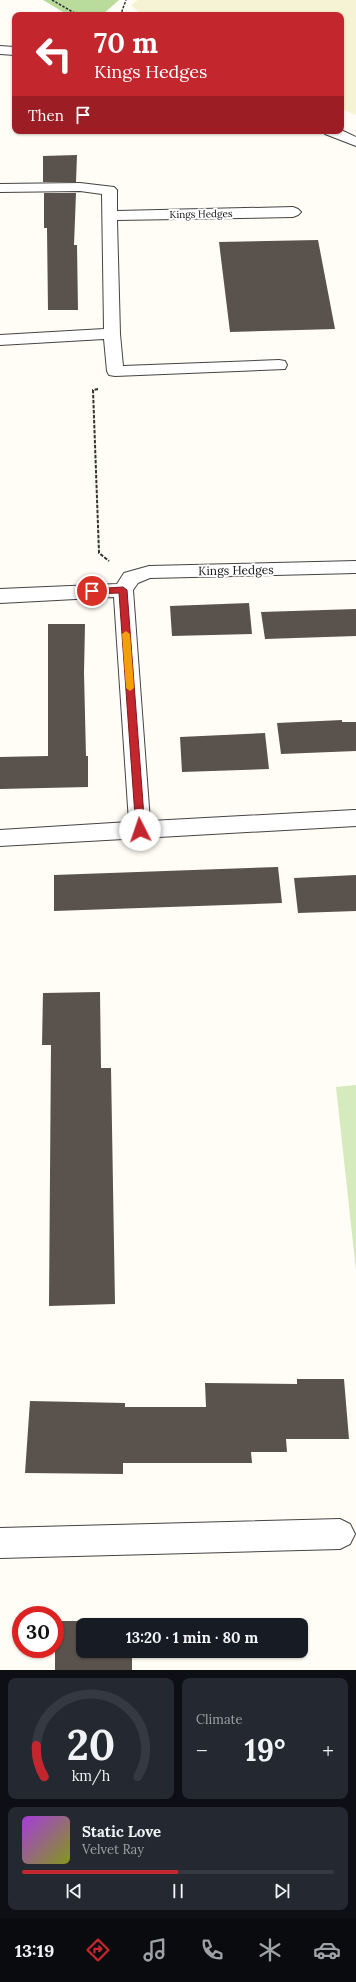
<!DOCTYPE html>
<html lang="en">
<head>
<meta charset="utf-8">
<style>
  :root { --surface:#171b24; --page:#242831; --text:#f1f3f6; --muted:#9ea1a6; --line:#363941; --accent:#c4262e }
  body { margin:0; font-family:Lora,serif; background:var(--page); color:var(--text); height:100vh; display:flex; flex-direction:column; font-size:15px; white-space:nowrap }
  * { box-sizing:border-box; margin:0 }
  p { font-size:13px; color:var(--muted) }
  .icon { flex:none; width:22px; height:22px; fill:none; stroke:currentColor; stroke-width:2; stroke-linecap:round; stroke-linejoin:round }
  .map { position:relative; height:1670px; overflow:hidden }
  .side { display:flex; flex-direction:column; gap:8px; padding:8px; background:#0d0f14; flex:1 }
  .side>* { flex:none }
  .top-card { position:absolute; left:12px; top:12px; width:332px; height:122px; border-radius:8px; box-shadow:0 1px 3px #0004; background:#c4262e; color:#fff; overflow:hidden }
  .speed { position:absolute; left:12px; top:1606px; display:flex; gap:8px; font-size:20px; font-weight:700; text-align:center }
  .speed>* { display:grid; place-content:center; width:52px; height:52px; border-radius:50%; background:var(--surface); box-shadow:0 1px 3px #0004; line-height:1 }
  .speed .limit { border:6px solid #d22; background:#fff; color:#111 }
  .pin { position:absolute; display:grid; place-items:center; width:34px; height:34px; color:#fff; margin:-17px; border:2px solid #fff; border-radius:50%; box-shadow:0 1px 4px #0007 }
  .me { position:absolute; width:44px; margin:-22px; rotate:356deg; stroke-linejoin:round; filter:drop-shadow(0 0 3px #0008) }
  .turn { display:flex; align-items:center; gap:14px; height:84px; padding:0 16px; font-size:18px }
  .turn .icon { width:52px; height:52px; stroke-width:2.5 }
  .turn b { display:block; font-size:28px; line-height:34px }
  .then { display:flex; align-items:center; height:38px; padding:0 16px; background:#0003; gap:8px; font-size:15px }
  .big { font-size:30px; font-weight:700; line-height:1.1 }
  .side .widget { flex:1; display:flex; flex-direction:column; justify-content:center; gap:6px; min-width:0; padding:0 14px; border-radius:8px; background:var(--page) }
  .side .dial { align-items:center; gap:0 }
  .dial svg { height:104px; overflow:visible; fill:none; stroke:var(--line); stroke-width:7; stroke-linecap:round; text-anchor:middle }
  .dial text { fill:var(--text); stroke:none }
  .song { display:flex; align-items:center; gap:12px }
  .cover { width:48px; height:48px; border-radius:6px; background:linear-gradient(135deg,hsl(280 70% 55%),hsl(70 70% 35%)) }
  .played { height:4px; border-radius:2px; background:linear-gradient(90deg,var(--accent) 50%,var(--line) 50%) }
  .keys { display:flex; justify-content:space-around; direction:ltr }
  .heat { display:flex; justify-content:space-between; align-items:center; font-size:22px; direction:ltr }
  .side .tiles { flex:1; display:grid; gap:8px; grid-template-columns:1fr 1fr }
  .widget:last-child { grid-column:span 2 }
  .trip { position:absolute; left:76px; top:1618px; width:232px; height:40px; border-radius:8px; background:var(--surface); box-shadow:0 1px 3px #0004; font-weight:700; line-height:40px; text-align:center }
  .dock { display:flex; height:64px; justify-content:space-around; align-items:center; background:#090b0e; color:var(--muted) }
  .dock .icon { width:28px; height:28px }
  .dock .on { color:var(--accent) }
  .dock b { font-size:18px; color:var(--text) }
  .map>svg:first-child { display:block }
  .farmland { fill:#f6f3d4 }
  .green { fill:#d5ebbd }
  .forest { fill:#b9dc9c }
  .building { fill:#5a524d }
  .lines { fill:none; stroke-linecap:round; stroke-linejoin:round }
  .street-casing { stroke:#444; stroke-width:2 }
  .path-far1 { stroke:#333; stroke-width:1.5; stroke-dasharray:2.5 1.5; stroke-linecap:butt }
  .path { stroke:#333; stroke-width:2; stroke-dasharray:3.5 1.5; stroke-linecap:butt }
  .street { fill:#fff; fill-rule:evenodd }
  .route { fill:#c4262e; stroke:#7f191e }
  .slow { fill:#f59e0b }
  .labels { text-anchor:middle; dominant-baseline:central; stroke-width:4; stroke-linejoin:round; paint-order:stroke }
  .far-street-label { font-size:10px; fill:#111; stroke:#fff }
  .street-label { font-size:12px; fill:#111; stroke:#fff }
</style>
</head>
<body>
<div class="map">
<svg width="356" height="1670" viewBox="0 0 356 1670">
  <rect width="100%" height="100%" fill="#fffdf5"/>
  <path class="farmland" d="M138,0H356V115L341,109V15H142L131,5Z"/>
  <path class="green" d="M356,1085V1271L336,1087Z"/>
  <path class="forest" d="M43,0H119L102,15H68Z"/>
  <path class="building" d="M77,155L76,182H43V156Z
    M44,193H76L74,245H77L78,310H48L47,228H44Z
    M318,240L335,329L230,332L219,242Z
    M249,603L252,634L172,636L170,606Z
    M356,609V636L265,639L261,612Z
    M48,624H85L84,673L86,756H88V787L0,789V757L48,756Z
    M342,720V722H356V751L281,754L277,723Z
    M265,733L269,769L182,772L180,737Z
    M278,867L282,903L54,911V875Z
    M356,875V911L298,913L294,878Z
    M100,992L101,1068H111L115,1304L49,1306L51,1045H42L43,993Z
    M297,1379H344L349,1439H286L287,1452H251L252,1463H123V1474L25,1473L30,1401L125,1403V1407H206L205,1383L297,1384Z
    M55,1621H132V1625H83V1651H132V1670H55Z"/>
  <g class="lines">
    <defs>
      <path id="street" d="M0,46L15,47V55L0,54Z
        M341,130L356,137V146L325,134L323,131Z
        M80,183L114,187L117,190V211L293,207L298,209L301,212L298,215L293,217L117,220L120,334L123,366L279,360L285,361L287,365L285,369L115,376L109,375L107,371L104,339L0,345V335L104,329L102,194L80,191L0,192V184Z
        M356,561V573L150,578L138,583L133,590L150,821L354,810H356V826L0,846V830L129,822L114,597L0,603V589L117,584L124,573L149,566Z
        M340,1519L350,1524L355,1534L350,1544L340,1549L0,1558V1528Z"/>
    </defs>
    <use href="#street" class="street-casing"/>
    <path class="path-far1" d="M52,0L78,15
      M125,15L122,11L126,0"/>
    <path class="path" d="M98,389L93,390L99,553L109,561"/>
    <use href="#street" class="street"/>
  </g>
  <path class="route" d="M123,587L127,590L145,830L140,833L136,830L119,593L92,594L88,591L92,589Z"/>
  <path class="slow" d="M126,631L130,634L134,688L130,691L126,688L122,634Z"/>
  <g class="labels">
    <g class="far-street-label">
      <text transform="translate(201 214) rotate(-1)">Kings Hedges</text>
    </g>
    <g class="street-label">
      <text transform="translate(236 570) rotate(-1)">Kings Hedges</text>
    </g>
  </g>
</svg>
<div class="speed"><div class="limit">30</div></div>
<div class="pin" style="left:92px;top:591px;background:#d93025"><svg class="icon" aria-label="arrive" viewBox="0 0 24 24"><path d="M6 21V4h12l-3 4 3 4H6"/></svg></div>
<svg class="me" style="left:140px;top:830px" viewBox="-20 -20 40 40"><circle r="19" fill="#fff"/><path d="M0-13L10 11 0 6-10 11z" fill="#c4262e"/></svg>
<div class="trip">13:20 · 1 min · 80 m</div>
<div class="top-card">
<div class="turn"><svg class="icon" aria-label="left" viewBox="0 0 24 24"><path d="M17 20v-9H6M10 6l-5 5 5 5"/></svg><div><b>70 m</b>Kings Hedges</div></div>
<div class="then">Then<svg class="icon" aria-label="arrive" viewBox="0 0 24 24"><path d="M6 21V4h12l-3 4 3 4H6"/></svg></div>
</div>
</div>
<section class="side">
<div class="tiles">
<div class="widget dial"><svg viewBox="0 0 100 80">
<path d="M14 69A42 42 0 1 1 86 69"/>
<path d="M14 69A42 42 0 0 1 8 45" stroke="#c4262e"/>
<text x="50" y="56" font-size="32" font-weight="700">20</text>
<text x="50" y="72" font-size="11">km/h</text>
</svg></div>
<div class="widget"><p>Climate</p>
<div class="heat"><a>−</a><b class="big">19°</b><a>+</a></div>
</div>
<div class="widget">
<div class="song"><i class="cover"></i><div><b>Static Love</b><p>Velvet Ray</p></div></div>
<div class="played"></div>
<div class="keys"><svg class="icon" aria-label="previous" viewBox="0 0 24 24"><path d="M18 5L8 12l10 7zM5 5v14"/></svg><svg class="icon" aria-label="pause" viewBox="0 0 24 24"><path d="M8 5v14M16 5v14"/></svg><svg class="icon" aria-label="next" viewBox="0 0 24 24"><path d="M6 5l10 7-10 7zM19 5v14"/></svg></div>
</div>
</div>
</section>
<nav class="dock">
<b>13:19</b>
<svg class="icon on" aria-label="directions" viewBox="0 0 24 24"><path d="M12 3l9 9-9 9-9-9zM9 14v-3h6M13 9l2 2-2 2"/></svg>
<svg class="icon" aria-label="music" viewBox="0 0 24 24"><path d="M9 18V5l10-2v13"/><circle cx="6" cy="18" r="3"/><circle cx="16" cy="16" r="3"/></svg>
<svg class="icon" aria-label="phone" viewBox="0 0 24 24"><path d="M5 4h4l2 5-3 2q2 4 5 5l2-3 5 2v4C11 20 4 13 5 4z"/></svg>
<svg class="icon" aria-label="climate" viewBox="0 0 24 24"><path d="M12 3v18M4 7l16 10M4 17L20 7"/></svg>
<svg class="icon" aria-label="car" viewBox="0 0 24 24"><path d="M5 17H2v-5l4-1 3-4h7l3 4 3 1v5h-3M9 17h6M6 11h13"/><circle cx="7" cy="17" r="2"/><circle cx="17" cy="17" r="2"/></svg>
</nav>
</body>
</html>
